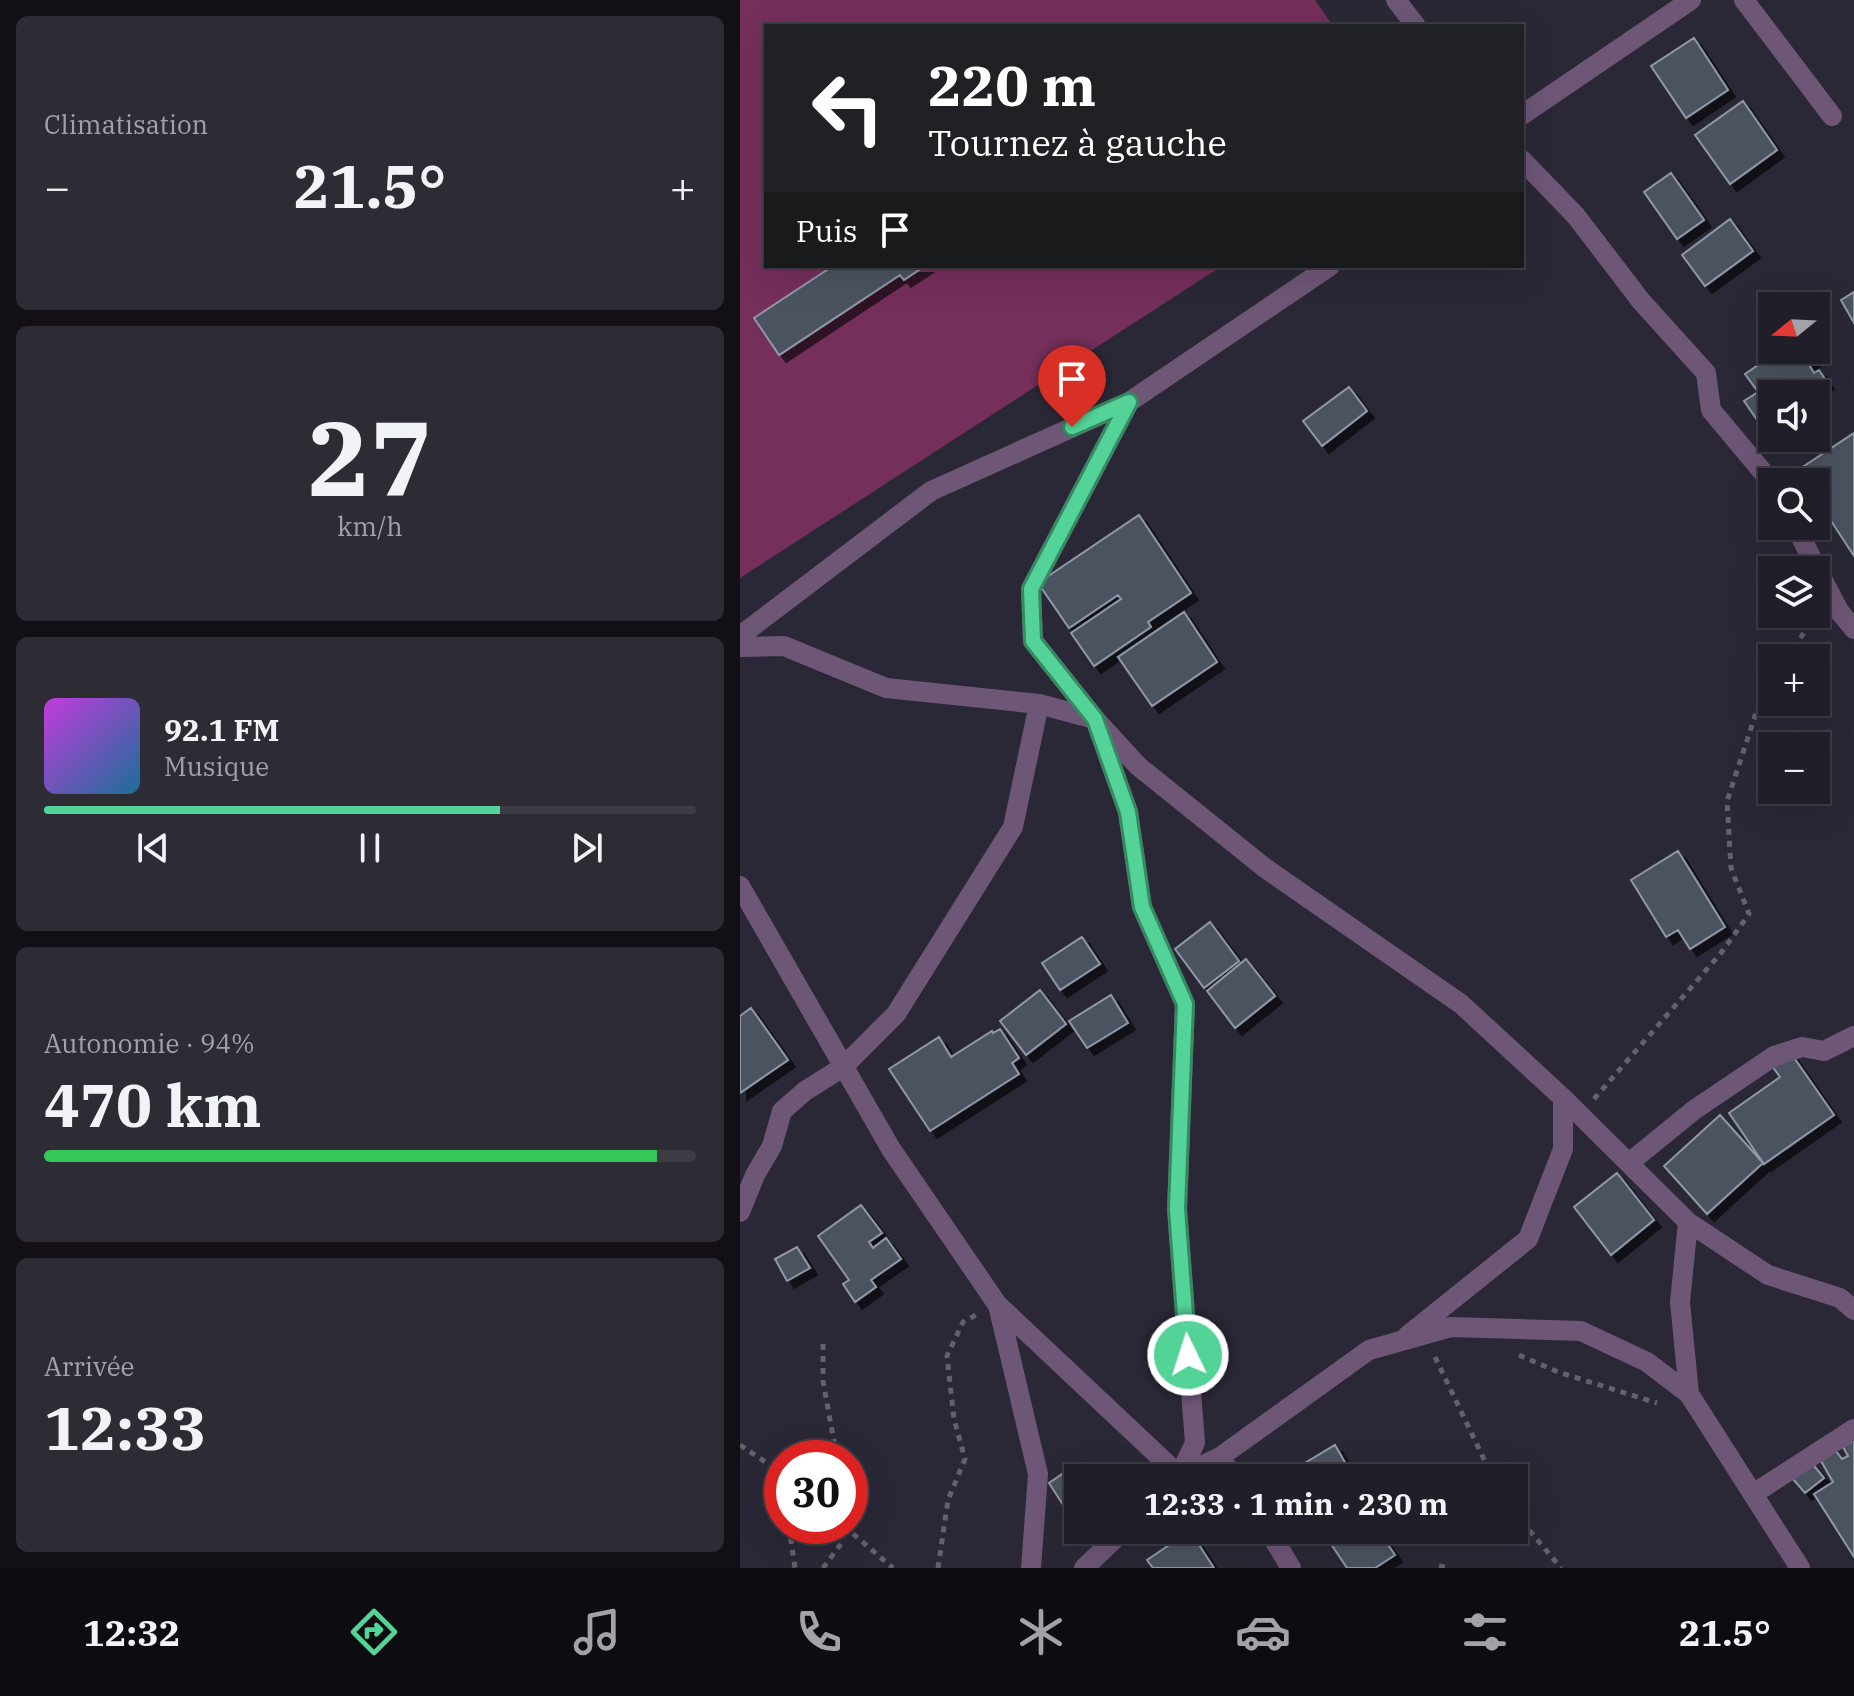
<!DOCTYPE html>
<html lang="fr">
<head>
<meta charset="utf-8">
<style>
  :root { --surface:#201e28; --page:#2d2b34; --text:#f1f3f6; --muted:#a2a2a8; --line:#3d3c45; --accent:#53d397 }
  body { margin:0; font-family:"IBM Plex Serif",serif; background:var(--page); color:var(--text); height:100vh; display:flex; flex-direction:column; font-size:30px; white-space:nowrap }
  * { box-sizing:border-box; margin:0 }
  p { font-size:26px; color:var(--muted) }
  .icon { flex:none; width:44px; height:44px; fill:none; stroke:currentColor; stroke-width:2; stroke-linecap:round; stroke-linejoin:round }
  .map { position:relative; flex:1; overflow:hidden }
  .drawer { display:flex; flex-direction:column; gap:16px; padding:16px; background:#121016; width:740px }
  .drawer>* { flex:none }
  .top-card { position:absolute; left:24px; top:24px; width:760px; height:244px; border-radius:0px; box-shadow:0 8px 32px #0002,0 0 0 2px var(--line); background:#202124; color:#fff; overflow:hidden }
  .needle { width:52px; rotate:252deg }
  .fabs { position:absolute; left:1018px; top:292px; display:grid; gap:16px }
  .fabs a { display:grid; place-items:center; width:72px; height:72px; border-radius:0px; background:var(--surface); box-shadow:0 8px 32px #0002,0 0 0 2px var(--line); font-size:40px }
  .speed { position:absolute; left:24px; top:1440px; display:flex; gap:16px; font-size:40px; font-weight:700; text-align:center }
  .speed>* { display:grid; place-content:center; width:104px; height:104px; border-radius:50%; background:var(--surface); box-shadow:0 8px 32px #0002,0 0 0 2px var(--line); line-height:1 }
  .speed .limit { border:12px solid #d22; background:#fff; color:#111 }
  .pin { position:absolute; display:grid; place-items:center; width:68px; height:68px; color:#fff; margin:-82px -34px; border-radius:50% 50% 50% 0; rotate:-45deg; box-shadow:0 0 8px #0007 }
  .pin .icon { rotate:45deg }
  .me { position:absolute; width:88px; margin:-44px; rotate:356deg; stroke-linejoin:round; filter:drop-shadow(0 0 6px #0008) }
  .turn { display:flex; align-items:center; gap:28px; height:168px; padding:0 32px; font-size:36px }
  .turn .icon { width:104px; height:104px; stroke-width:2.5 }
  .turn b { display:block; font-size:56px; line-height:68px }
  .then { display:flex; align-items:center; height:76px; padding:0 32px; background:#0003; gap:16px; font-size:30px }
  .big { font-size:60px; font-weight:700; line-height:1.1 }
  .drawer .tile { flex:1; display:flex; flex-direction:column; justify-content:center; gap:12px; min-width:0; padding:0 28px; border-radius:12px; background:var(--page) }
  .drawer .dial { align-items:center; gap:0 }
  .dial b { font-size:104px; line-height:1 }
  .song { display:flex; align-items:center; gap:24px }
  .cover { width:96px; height:96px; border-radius:12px; background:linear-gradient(135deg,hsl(290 70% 55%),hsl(200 70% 35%)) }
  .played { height:8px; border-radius:4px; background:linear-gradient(90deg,var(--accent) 70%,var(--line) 70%) }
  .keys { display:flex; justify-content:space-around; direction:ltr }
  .heat { display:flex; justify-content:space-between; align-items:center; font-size:44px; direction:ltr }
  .charge { height:12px; border-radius:6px; background:linear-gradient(90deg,#34c759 94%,var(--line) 0) }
  .trip { position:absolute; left:324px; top:1464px; width:464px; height:80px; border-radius:0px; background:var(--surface); box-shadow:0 8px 32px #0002,0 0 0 2px var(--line); font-weight:700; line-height:80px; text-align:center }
  .tab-bar { display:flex; height:128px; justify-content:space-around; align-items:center; background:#0d0c10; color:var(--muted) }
  .tab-bar .icon { width:56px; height:56px }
  .tab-bar .on { color:var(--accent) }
  .tab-bar b { font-size:36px; color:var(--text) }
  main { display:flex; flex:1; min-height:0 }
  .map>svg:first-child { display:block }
  .green { fill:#742f5b }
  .building { fill:#4b5261; stroke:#9098a8; stroke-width:2; filter:url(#shadow) }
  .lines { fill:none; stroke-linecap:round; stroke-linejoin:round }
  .path { stroke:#62616d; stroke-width:5; stroke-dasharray:6 6; stroke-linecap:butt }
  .minor { stroke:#6e5676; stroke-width:20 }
  .route-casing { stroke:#368962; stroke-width:20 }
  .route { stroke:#53d397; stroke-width:14 }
</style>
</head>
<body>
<main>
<section class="drawer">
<div class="tile"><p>Climatisation</p>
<div class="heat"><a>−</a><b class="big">21.5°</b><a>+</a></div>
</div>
<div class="tile dial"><b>27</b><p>km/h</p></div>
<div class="tile">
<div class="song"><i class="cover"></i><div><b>92.1 FM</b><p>Musique</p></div></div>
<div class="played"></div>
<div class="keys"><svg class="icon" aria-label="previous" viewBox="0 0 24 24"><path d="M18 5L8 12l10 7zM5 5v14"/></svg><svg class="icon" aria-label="pause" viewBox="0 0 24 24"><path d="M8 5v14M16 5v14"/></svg><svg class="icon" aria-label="next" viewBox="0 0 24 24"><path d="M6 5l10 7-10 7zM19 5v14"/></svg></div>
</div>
<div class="tile"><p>Autonomie · 94%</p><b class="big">470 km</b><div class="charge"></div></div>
<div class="tile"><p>Arrivée</p><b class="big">12:33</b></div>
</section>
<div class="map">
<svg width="1114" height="1568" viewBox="0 0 1114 1568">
  <defs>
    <filter id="shadow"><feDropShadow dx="7" dy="7" stdDeviation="0" flood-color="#0009"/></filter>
  </defs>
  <rect width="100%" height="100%" fill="#2a2836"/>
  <path class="green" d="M0,0H575L593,26H26V266H482L0,578Z"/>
  <path class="building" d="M954,38L988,90L946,118L911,66Z
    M1003,101L1037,150L990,184L955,135Z
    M931,173L964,220L937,239L904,192Z
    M990,219L1013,251L965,286L942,255Z
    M93,266H185L164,280L160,275L39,355L14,318Z
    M1114,292V323L1101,300Z
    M1040,350H1059L1060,352L1066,350L1073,360L1068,363L1074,373L1079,370L1087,382L1069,394H1032V420L1022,427L1004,401L1018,392L1005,374Z
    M609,387L627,411L582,446L563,421Z
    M1114,433V556L1076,498V482H1066L1058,470Z
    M399,515L451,593L408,622L411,627L354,666L331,633L381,599L378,595L329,628L298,583Z
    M444,612L477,662L412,706L378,657Z
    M938,851L985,927L950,949L938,930L926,937L891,880Z
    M470,922L499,961L464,988L435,949Z
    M342,937L360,964L320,990L302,963Z
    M506,959L535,996L495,1028L467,991Z
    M300,990L326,1024L286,1055L260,1021Z
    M371,995L388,1023L347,1048L329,1021Z
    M11,1008L48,1060L0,1093V1016Z
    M260,1029L279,1058L272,1063L279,1074L190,1131L149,1069L199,1037L211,1057L252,1031L253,1033Z
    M1050,1052L1094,1115L1024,1164L989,1113L1040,1077L1032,1066Z
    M980,1115L1023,1163L967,1214L924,1166Z
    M877,1173L914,1220L871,1255L834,1207Z
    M121,1205L142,1233L129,1242L133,1248L146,1238L161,1259L131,1280L136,1287L115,1302L103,1284L109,1280L78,1236Z
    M57,1247L70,1268L47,1281L35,1259Z
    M1114,1440V1557L1074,1494L1093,1482L1081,1461L1096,1451L1102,1459L1108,1456L1103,1447Z
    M595,1445L614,1478H548L545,1475Z
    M1071,1462L1084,1478L1065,1493L1051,1477Z
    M328,1470L338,1486V1500L325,1508L309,1483Z
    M613,1530H638L655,1555L635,1568H607L591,1544Z
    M450,1531L474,1568H413L407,1560Z"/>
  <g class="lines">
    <path class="path" d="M1047,658L1075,616
      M854,1099L981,953L1009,914L991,868L987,801L1026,683L1032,676
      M83,1344V1381L97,1458
      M779,1355L818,1372L917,1403
      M695,1357L753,1478
      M0,1445L42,1473
      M774,1512L821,1568
      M49,1526L55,1568
      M104,1526L153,1568
      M699,1566L708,1568
      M83,1568L101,1544L104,1527
      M198,1568L208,1500L225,1459L214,1419L207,1356L223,1322L236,1315"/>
    <path class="minor" d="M656,0L676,26
      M1004,0L1092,116
      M782,115L951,0
      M782,160L836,216L901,301L966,373L971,410L1032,483
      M389,402L291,589L293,641L355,719L388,812L402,907L445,1004L437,1209L455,1443L438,1478
      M1055,526L1099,611L1114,629
      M0,636L191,491L389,402L590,266
      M0,647L44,646L146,688L299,704L355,719L398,766L525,868L721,1004L823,1098L948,1222L940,1302L949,1394L1060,1568
      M0,886L151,1149L257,1304L440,1476L480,1457L494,1478
      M889,1163L954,1110L1034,1056L1062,1047L1084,1051L1114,1036
      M0,1212L15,1175L32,1146L42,1111L65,1091L103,1067L156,1014L273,827L299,704
      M948,1222L1028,1275L1100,1298L1114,1310
      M258,1305L298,1474L291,1568
      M667,1336L788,1239L823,1149V1098
      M480,1457L629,1350L711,1327L841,1331L907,1362L949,1394
      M1013,1494L1114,1429
      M528,1530L551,1568
      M344,1568L384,1530"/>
  </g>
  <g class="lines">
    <defs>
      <path id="route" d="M332,427L389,402L291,589L293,641L355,719L388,812L402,907L445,1004L437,1209L448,1355"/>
    </defs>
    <use href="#route" class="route-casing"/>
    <use href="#route" class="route"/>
  </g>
</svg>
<div class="fabs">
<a><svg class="needle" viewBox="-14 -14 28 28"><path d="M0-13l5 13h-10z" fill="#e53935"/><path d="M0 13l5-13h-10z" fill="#a2a2a8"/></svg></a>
<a><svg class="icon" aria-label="sound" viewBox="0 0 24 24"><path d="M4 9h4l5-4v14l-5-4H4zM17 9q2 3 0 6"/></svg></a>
<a><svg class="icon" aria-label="search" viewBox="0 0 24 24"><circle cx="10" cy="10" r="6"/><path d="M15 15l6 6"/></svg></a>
<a><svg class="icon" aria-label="layers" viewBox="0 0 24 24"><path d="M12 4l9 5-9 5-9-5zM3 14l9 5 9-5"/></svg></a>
<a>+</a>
<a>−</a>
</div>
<div class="speed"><div class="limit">30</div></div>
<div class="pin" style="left:332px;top:427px;background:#d93025"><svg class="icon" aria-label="arrive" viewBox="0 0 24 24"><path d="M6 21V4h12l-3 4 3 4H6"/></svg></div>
<svg class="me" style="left:448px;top:1355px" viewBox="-20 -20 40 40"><circle r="17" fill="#53d397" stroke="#fff" stroke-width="3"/><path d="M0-11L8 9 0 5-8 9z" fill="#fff"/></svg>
<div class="trip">12:33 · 1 min · 230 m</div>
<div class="top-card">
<div class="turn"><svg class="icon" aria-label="left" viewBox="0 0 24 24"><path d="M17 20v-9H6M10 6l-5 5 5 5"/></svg><div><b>220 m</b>Tournez à gauche</div></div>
<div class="then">Puis<svg class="icon" aria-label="arrive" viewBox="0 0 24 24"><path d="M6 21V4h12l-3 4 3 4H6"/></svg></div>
</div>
</div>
</main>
<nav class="tab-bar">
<b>12:32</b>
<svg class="icon on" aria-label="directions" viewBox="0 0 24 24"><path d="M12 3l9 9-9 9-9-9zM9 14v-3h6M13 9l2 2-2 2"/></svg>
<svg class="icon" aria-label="music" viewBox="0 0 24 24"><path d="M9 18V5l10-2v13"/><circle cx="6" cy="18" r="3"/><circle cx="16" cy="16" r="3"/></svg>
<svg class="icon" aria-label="phone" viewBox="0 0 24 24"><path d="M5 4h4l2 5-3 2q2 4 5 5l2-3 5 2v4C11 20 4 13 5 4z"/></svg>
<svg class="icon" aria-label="climate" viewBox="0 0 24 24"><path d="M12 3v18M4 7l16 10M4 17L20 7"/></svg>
<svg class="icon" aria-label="car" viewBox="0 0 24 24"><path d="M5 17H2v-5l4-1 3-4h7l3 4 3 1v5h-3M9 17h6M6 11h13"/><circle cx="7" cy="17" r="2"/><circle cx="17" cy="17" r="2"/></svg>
<svg class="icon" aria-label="filters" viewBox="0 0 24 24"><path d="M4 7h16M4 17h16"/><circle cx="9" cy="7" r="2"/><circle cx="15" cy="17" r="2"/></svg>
<b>21.5°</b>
</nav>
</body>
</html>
